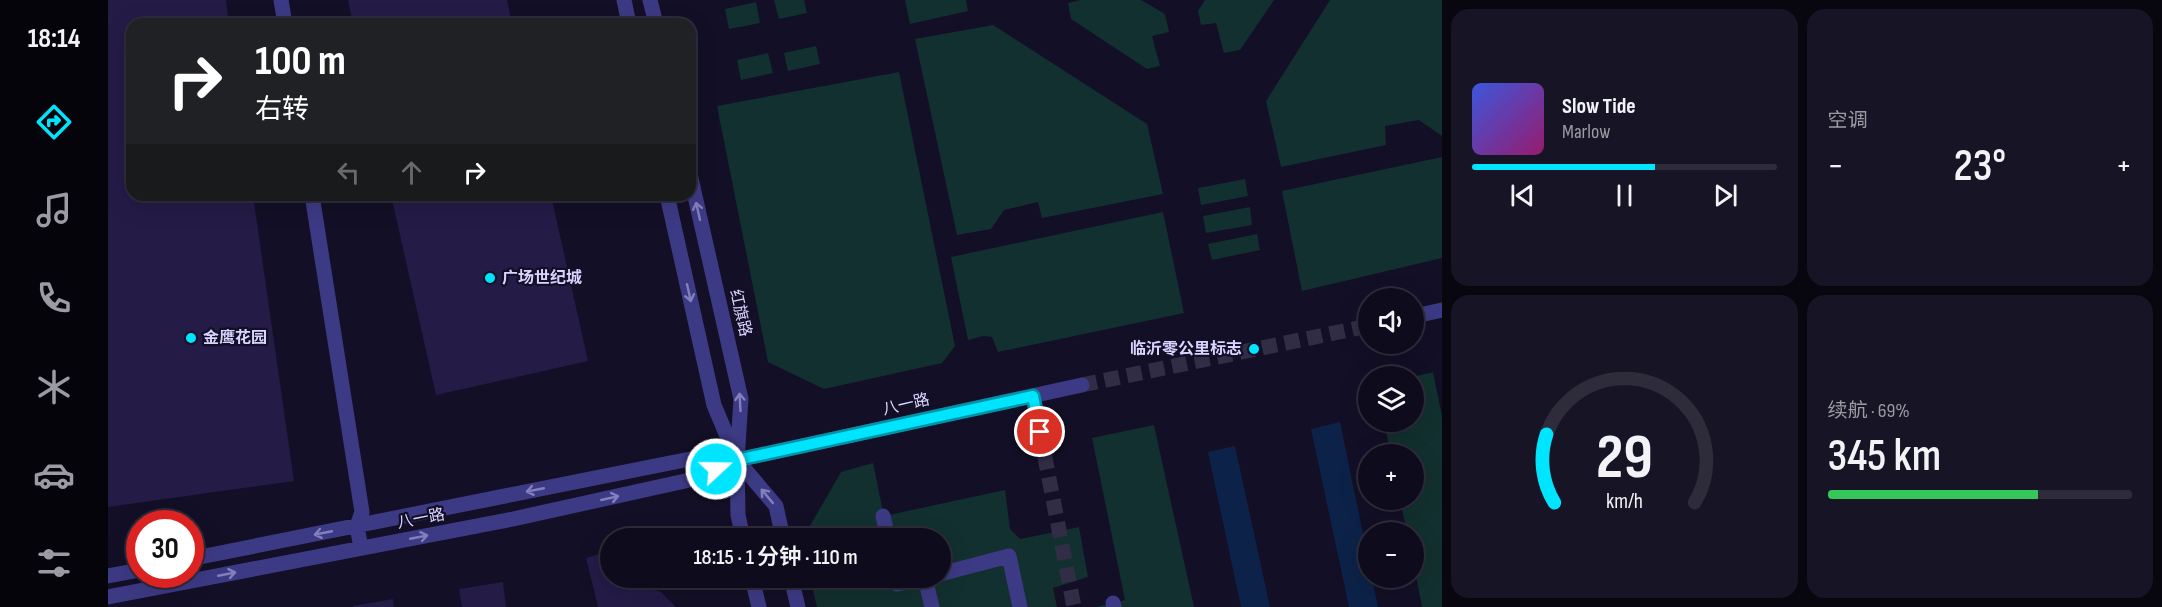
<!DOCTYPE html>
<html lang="zh">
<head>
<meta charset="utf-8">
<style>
  :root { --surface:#0e0b1c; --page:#171425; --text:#f1f3f6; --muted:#9b9ba3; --line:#2e2b3b; --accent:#00e5ff }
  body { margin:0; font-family:"Sofia Sans Condensed","Noto Sans SC",sans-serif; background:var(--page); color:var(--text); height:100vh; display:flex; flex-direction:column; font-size:22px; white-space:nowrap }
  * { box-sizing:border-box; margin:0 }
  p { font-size:20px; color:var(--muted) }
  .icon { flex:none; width:33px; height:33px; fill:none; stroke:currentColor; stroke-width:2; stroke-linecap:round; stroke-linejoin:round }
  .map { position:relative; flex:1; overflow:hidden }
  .details { display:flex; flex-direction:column; gap:9px; padding:9px; background:#08060f; width:720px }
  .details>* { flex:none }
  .banner { position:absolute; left:18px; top:18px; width:570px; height:183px; border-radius:18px; box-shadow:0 6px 24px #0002,0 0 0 2px var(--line); background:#202124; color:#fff; overflow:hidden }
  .buttons { position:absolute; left:1250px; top:288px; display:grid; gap:12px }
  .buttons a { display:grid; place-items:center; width:66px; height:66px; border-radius:50%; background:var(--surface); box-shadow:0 6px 24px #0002,0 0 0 2px var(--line); font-size:30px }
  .speed { position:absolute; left:18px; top:510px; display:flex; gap:12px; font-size:30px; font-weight:700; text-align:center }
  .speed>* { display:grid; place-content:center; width:78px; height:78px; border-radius:50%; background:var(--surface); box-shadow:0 6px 24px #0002,0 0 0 2px var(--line); line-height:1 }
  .speed .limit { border:9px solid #d22; background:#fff; color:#111 }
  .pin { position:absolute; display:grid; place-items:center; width:51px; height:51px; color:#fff; margin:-26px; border:3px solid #fff; border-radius:50%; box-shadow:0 2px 6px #0007 }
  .me { position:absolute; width:66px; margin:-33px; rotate:69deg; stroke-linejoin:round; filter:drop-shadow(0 0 4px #0008) }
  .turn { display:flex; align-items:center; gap:21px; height:126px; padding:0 30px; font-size:27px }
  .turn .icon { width:78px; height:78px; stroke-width:2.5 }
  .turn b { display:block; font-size:42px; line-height:51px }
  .lanes { display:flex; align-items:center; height:57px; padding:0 30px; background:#0003; justify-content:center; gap:30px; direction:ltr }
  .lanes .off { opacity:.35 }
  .big { font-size:45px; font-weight:600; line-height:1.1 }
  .details .tile { flex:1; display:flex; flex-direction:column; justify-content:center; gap:9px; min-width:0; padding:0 21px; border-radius:18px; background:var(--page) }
  .details .dial { align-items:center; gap:0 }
  .dial svg { height:156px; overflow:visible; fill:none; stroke:var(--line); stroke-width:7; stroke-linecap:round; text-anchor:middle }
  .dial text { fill:var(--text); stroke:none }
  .song { display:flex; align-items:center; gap:18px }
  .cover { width:72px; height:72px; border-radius:9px; background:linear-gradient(135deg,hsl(230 70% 55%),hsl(320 70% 35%)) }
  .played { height:6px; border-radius:3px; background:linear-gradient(90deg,var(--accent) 60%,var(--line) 60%) }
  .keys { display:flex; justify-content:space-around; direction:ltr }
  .heat { display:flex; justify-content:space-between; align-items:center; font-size:33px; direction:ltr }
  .charge { height:9px; border-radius:4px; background:linear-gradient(90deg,#34c759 69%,var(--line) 0) }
  .details .tiles { flex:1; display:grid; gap:9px; grid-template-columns:repeat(2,1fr) }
  .trip { position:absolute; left:492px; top:528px; width:351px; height:60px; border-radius:30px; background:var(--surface); box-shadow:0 6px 24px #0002,0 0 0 2px var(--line); font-weight:600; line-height:60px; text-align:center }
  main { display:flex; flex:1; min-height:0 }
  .dock { display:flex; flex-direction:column; width:108px; justify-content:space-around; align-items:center; background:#06040b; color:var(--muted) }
  .dock .icon { width:42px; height:42px }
  .dock .active { color:var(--accent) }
  .dock b { font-size:27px; color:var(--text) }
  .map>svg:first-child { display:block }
  .green { fill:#12302f }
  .water { fill:#0c2248 }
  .building { fill:#241b47 }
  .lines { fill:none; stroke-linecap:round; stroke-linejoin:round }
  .minor-tunnel { stroke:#312d47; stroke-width:15; stroke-dasharray:15 8; stroke-linecap:butt }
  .minor { stroke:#3d3a85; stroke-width:15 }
  .oneway { stroke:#837fbc }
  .route-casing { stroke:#0095a6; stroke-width:15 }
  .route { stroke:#00e5ff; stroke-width:10 }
  .poi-dot { fill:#00e5ff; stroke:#130f26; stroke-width:2 }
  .labels { text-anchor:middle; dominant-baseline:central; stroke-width:4.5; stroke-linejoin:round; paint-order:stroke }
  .poi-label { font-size:16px; font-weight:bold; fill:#d9d4ff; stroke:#130f26; text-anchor:start }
  .street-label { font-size:16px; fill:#d9d4ff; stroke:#130f26 }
</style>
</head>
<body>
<main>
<nav class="dock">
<b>18:14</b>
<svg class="icon active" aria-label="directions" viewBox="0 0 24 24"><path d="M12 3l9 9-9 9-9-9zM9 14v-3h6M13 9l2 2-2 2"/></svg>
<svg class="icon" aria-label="music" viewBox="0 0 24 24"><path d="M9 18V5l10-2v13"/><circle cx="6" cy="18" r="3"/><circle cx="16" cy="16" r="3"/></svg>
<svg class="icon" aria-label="phone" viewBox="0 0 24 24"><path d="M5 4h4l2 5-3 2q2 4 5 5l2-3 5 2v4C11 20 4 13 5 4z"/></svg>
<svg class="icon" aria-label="climate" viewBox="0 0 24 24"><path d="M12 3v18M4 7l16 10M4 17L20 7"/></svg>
<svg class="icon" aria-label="car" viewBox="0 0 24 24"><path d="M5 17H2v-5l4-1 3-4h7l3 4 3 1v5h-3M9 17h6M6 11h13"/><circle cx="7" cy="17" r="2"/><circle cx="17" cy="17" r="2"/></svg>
<svg class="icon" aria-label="filters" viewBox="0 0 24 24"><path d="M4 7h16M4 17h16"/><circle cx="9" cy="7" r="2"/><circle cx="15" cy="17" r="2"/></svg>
</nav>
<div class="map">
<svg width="1334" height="607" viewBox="0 0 1334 607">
  <rect width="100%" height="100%" fill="#130f26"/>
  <path class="green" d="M666,0H696L699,13L671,19Z
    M797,0H858L860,11L802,24Z
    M972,0H1033L1057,14L1061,32L1044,36L1052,66L1039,69L963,19L960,3Z
    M1097,0H1166L1132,50L1116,53L1108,23L1093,25L1090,11Z
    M1222,0H1334V136L1311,120L1277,126L1278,145L1173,167L1158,101Z
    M648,2L652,23L621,29L617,9Z
    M885,25L1039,124L1055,194L934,218L930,202L896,210L883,229L849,235L807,39Z
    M708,46L712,64L680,71L676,53Z
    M660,53L665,73L633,80L629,60Z
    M791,72L847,346L834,363L716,389L660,362L609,106Z
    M1334,157V258L1194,291L1174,191Z
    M1137,179L1140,196L1093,205L1090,188Z
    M1142,207L1144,225L1098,233L1095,216Z
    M1055,212L1076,313L890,352L884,337L875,336L860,340L843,257Z
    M1149,234L1152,250L1104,260L1100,244Z
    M1325,372L1334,416V607H1314L1305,561V532H1299L1292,500H1305V454H1283L1276,422H1305V377Z
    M1046,425L1086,607H988L1017,600L984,438Z
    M765,463L776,516L897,490L902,529L912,539L971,527L980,577L945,588L949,607H709L702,578H832V538H695L733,472Z"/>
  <path class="water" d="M1232,422L1260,558V578H1264L1270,607H1241L1203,429Z
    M1127,446L1162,607H1133L1100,452Z"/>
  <path class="building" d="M0,0H118L121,24H24V195H145L186,481L0,507Z
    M240,0H399L404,24H245Z
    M283,195H443L480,361L328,395Z
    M502,551V578H525L528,589L537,587L553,592L568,607H490L478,558Z
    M395,582L398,607H354L351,589Z
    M285,599L286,607H245V606Z"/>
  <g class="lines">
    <path class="minor-tunnel" d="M974,385L1260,326
      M932,432L966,607"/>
    <path class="minor" d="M173,0L177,24
      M516,0L521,24
      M542,0L548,24
      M582,174L633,399L629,460L630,515L635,538
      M204,195L254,512L249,526L253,548
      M559,195L606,405L629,460L668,506L675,538
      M1316,314L1334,310
      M925,396L932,432
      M775,516L780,538
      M82,559L582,459L629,460L974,385
      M832,574L901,556L912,607
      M0,576L32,570
      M644,578L651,607
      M683,578L690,607
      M787,578L789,584L817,578
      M817,578L824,607
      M0,597L405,519L586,479L624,462
      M1005,603L1006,607"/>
  </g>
  <defs><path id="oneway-shaft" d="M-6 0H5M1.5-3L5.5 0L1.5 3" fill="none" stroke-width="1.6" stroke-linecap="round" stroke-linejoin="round" transform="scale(1.5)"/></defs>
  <g class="oneway">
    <use href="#oneway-shaft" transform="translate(590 211) rotate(-103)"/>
    <use href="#oneway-shaft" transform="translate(581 293) rotate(77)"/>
    <use href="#oneway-shaft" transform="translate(632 402) rotate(-93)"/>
    <use href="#oneway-shaft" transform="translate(427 490) rotate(169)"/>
    <use href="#oneway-shaft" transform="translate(659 496) rotate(-130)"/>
    <use href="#oneway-shaft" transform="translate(502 498) rotate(-13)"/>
    <use href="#oneway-shaft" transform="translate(215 533) rotate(169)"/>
    <use href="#oneway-shaft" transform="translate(311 537) rotate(-11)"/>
    <use href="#oneway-shaft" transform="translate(119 574) rotate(-11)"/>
  </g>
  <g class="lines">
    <defs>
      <path id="route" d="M608,469L629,460L925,396L932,432"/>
    </defs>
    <use href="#route" class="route-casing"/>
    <use href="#route" class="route"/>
  </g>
  <g class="poi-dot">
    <circle cx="382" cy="278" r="6"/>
    <circle cx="83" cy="338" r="6"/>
    <circle cx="1146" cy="349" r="6"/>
  </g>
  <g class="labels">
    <g class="poi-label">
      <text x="394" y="278">广场世纪城</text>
      <text x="95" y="338">金鹰花园</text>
      <text x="1134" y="349" text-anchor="end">临沂零公里标志</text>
    </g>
    <g class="street-label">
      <text transform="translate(632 313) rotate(77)">红旗路</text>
      <text transform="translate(798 405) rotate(-13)">八一路</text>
      <text transform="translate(313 519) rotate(-11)">八一路</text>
    </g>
  </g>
</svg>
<div class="buttons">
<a><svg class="icon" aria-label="sound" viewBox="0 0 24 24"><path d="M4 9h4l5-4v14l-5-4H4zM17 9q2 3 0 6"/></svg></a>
<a><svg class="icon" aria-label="layers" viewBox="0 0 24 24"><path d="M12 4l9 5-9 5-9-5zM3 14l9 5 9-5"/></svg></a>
<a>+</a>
<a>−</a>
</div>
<div class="speed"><div class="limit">30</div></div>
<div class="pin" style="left:932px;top:432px;background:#d93025"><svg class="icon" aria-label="arrive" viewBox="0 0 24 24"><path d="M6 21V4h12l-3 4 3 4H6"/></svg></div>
<svg class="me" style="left:608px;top:469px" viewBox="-20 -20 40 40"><circle r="17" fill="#00e5ff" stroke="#fff" stroke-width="3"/><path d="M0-11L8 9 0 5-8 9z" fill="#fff"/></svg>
<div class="trip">18:15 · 1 分钟 · 110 m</div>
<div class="banner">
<div class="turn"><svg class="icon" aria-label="right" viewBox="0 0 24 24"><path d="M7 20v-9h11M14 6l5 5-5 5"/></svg><div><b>100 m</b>右转</div></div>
<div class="lanes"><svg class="icon off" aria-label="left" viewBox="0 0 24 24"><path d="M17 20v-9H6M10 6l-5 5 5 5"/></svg><svg class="icon off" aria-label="ahead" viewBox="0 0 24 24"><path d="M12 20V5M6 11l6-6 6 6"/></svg><svg class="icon" aria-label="right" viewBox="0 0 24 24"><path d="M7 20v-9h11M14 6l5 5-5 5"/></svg></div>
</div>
</div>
<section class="details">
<div class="tiles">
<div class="tile">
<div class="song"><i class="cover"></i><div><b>Slow Tide</b><p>Marlow</p></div></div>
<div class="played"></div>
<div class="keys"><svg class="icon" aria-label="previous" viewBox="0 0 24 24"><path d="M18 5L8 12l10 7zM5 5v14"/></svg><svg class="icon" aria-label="pause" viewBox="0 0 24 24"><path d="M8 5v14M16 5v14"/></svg><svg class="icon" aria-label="next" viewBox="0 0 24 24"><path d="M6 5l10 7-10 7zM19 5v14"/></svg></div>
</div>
<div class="tile"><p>空调</p>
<div class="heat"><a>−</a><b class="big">23°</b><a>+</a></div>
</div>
<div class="tile dial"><svg viewBox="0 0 100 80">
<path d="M14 69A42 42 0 1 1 86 69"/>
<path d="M14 69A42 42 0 0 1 10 34" stroke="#00e5ff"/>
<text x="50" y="56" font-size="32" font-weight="700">29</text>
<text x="50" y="72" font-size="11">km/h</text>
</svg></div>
<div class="tile"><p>续航 · 69%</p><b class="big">345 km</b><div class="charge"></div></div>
</div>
</section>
</main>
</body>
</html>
